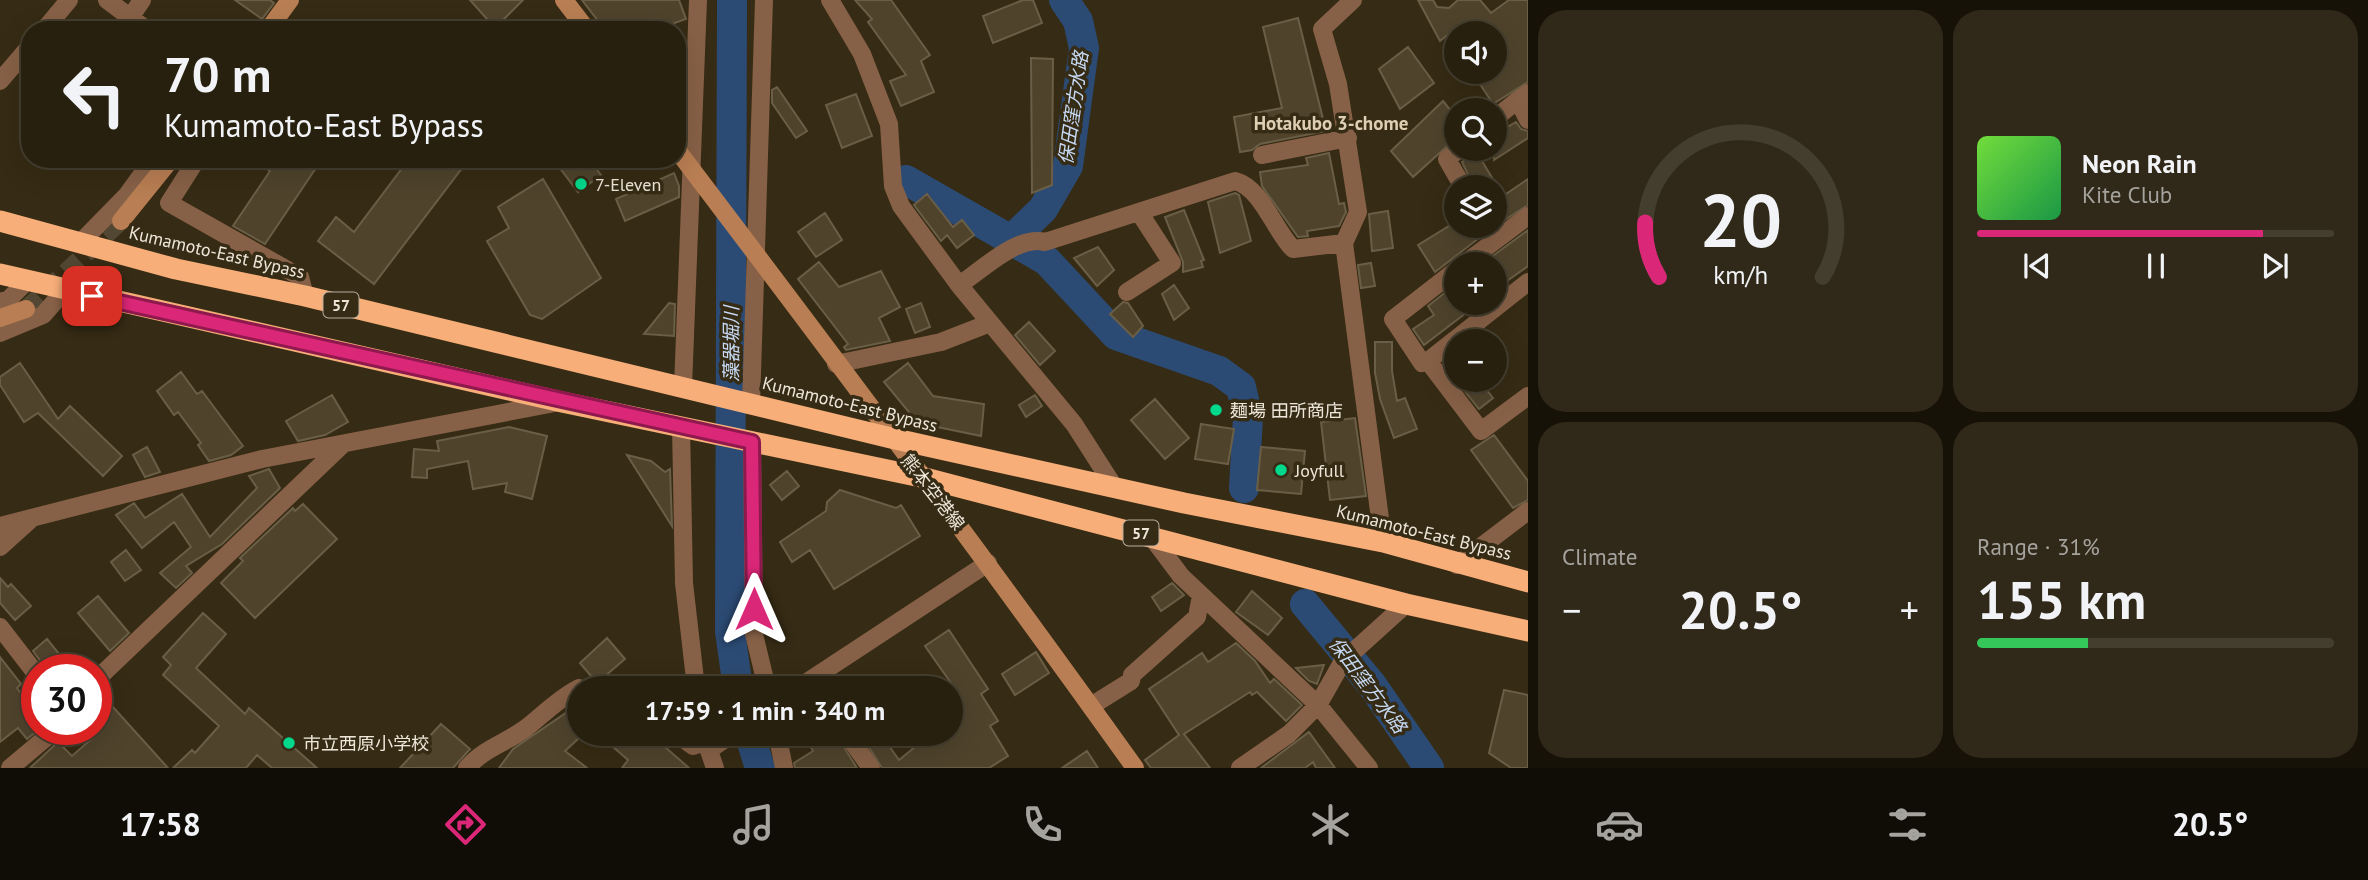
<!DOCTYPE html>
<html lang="en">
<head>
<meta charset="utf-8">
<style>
  :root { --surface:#28200f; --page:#302818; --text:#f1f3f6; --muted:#a5a39e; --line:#443e2f; --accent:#db2777 }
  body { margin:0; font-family:"PT Sans","Noto Sans JP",sans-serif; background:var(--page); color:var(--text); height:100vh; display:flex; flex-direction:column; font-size:26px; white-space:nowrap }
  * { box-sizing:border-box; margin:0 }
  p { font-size:23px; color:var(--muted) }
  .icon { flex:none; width:38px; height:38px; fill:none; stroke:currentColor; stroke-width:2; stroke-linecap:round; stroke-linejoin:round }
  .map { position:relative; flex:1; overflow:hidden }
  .drawer { display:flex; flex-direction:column; gap:10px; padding:10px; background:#161208; width:840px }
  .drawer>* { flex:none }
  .hud { position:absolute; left:21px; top:21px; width:665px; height:147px; border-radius:28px; box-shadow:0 7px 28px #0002,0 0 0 2px var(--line); background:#28200f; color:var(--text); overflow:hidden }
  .tools { position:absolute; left:1444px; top:21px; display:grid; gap:14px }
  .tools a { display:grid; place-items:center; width:63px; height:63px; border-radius:50%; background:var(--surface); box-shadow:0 7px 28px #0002,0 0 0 2px var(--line); font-size:35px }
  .speed { position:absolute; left:21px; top:654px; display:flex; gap:14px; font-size:35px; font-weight:700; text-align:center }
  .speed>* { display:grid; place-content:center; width:91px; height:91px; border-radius:50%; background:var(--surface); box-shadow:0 7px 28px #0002,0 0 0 2px var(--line); line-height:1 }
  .speed .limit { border:10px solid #d22; background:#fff; color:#111 }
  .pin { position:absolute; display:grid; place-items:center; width:60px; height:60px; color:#fff; margin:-30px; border-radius:14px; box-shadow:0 4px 10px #0006 }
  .me { position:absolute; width:77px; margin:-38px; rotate:0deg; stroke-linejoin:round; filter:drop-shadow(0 0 5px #0008) }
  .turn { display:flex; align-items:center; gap:24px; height:147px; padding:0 28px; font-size:32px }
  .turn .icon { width:91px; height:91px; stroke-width:2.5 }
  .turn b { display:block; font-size:49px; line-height:60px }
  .big { font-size:52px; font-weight:700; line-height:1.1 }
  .drawer .widget { flex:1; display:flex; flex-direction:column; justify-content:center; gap:10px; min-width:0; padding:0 24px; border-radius:28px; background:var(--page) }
  .drawer .dial { align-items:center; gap:0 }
  .dial svg { height:182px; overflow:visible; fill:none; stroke:var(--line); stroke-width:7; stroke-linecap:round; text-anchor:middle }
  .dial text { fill:var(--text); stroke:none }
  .song { display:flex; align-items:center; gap:21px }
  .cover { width:84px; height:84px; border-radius:10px; background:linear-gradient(135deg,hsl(100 70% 55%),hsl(140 70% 35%)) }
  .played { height:7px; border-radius:4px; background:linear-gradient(90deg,var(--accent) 80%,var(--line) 80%) }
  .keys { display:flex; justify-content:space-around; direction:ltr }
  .heat { display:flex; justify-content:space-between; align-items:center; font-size:38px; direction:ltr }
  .charge { height:10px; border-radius:5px; background:linear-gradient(90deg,#34c759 31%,var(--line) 0) }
  .drawer .tiles { flex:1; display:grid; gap:10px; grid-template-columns:repeat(2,1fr) }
  .trip { position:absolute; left:567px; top:676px; width:396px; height:70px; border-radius:35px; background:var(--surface); box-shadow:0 7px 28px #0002,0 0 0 2px var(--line); font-weight:700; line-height:70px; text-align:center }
  .menu { display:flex; height:112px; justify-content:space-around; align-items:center; background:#100d06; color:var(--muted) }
  .menu .icon { width:49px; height:49px }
  .menu .active { color:var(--accent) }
  .menu b { font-size:32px; color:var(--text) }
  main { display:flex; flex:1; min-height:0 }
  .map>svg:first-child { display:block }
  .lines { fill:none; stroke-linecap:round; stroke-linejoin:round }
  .river { stroke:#2c4b74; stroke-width:30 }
  .building { fill:#4f432c; stroke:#6b5e46; stroke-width:2 }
  .secondary-tunnel { stroke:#524732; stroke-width:18; stroke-dasharray:18 9; stroke-linecap:butt }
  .street { stroke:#876147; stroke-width:18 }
  .secondary { stroke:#b97e53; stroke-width:18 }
  .highway { stroke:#f7ae79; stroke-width:21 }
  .route-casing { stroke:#8e194d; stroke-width:18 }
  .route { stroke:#db2777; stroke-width:12 }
  .poi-dot { fill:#00d98c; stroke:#362b14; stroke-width:2.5 }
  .labels { text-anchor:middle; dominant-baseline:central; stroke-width:7; stroke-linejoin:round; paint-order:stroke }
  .shield { fill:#362b14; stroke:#b7ae9e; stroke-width:2 }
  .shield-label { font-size:16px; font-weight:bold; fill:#eee6d9 }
  .poi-label { font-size:18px; fill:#eee6d9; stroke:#362b14; text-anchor:start }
  .street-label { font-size:18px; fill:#eee6d9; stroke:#362b14 }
  .water-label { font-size:19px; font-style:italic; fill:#c6daf5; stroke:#362b14 }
  .neighbourhood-label { font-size:19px; font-weight:bold; fill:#decfb4; stroke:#362b14 }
</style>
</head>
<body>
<main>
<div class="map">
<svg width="1528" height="768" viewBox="0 0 1528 768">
  <rect width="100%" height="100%" fill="#362b14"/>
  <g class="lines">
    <path class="river" d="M732,0L730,632L738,688
      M1064,0L1078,21L1084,48L1068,166L1043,209L1011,240L1047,261L1116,335L1219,371L1241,387L1248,417L1244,488
      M906,180L1011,240
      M1305,604L1372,685L1429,768
      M749,733L760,768"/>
  </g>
  <path class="building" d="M235,0H270L274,3L262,19Z
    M470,0H523L495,28Z
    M582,0H679L686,19L655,30H605Z
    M855,0H891L930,55L921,61L934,92L901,106L890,81L906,75L868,22L872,19Z
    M1023,0H1033L1042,23L993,43L983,16Z
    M1418,0H1433L1437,7L1449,8L1458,0H1480L1491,13L1509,0H1528V82L1493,104L1472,72H1494V33H1450L1440,41Z
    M1298,18L1326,131L1260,144L1252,150L1240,152L1234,117L1282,108L1263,27Z
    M1408,47L1434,83L1400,109L1379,69Z
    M1031,58L1053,59L1052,185L1032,193Z
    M777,87L807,131L796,138L772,103V90Z
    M856,94L872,136L842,148L826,105Z
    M1443,101L1456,117V138L1413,177L1391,151Z
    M1516,122L1521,129L1528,131V138L1494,160V135Z
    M1476,151L1503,196L1528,179V205L1494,227V187H1474L1462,162Z
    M1329,153L1339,204L1344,203L1346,212L1339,226L1307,231L1308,236L1298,237L1262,186L1260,172L1308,165L1306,158Z
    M252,159H322L265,244L233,226L270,171Z
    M409,159H469L374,284L318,241L336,217L354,232Z
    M553,159H589L601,175L578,192Z
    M674,173L679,186V197L625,221L616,199Z
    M543,179L601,278L542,319L530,315L487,241L509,228L498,207Z
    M1235,193L1239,195L1251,241L1220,253L1208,202Z
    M927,194L953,227L962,220L974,235L957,248L947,235L941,241L914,205Z
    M1184,210L1204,260L1201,261L1203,267L1183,272V262L1165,217Z
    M1388,211L1393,248L1372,251L1369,214Z
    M825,213L842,240L816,257L798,232Z
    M1449,226H1471L1479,238L1435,272L1418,245Z
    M1528,230V266L1500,286L1494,279V255Z
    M1098,247L1114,270L1097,286L1074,258Z
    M819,262L839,287L881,271L900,307L879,318L890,341L846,350L844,347L848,344L798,279Z
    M1371,263L1375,286L1361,288L1358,265Z
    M1456,284V303H1479L1424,345L1413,329L1434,315L1428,306Z
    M1174,285L1189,308L1174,320L1162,294Z
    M1123,302L1128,303L1143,326L1133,337L1110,314Z
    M669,303L675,304L674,336L644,334Z
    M921,303L930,327L915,333L906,309Z
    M1029,322L1055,351L1040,365L1015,335Z
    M1375,342H1392V371L1397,401L1405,398L1417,429L1394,438L1380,399L1375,373Z
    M20,363L58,419L70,406L122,456L103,476L38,413L24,422L0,385V377Z
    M908,363L933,396L984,404L981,436L918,423L884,382Z
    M181,372L197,394L202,391L243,446L231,455L209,461L198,445L201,443L178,412L174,415L157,391Z
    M1456,380H1479L1493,398L1479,409Z
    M332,395L348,422L325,435L298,441L286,421Z
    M1035,395L1042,406L1026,417L1019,405Z
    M1155,399L1189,438L1165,459L1131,420Z
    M1355,418L1366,496L1330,500L1321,422Z
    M1201,424L1234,429L1228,464L1195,459Z
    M509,427L547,436L532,499L505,492L507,483L473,489L468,461L427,469V478L412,477L414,449L439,451L437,441Z
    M1494,435L1528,481V500L1513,508L1471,450Z
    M147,447L160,472L145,477L133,455Z
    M1261,447L1305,451L1301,494L1257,490Z
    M627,455L651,461L665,472L670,469L672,526Z
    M269,469L280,488L222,544L186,566L192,573L176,588L160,573L191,547L174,522L142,548L116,515L134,503L145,518L182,494L210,537L257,488L249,476Z
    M787,471L799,486L782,500L770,485Z
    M840,490L896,508L901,505L920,536L834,589L810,550L792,562L780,542L826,511L827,502Z
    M303,504L337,539L255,618L221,583L243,561L240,558L293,508L295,511Z
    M126,550L141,570L125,581L111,562Z
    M0,578L8,587L11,584L31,606L15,620L0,603Z
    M1172,583L1184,595L1161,611L1152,597Z
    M1252,591L1282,618L1268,635L1236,612Z
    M98,596L129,633L110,651L78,613Z
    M203,613L226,634L196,668L245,714L249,708L317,768H272L257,755L246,768H173L192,750L195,753L219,726L163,675L171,665L163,657Z
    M949,630L988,689L981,694L998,721L990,726L1008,756L989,768H882L860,733H880L899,760L932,733H950V688L953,686L925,646Z
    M607,638L625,659L597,683L580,663Z
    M47,639L72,670H47L33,651Z
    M1236,643L1255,661L1270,683L1274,679L1302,705L1286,721L1257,692L1252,695L1250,692L1184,734L1210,768H1151L1145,760L1179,735L1149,689L1202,653L1208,662Z
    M1036,652L1049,673L1015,695L1002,674Z
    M0,657L21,684L17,688L37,716L38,730L27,739L18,728L0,742Z
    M1324,665L1317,684L1309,681L1296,668Z
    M1504,690L1528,695V768H1511L1489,753Z
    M104,697L168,768H30L58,742L72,756L98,733L96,704Z
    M579,704V738L565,751L587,768H499L513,749Z
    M441,724L470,749L453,768H400Z
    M1309,732L1335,768H1316L1313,762L1305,768H1261Z
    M597,733H649L689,768H622L628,760Z
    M804,733H835L857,768H795L794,763L813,751Z
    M1087,751L1098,768H1062Z"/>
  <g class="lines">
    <path class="secondary-tunnel" d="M26,309L121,221"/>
    <path class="street" d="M107,0L147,30
      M830,0L862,54L889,124L893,186L901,206L959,285L1074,424L1115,488
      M1353,0L1322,29L1338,84L1358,212L1344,243L1383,542
      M130,18L142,0
      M44,30L69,0
      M0,81L30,46
      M1528,93L1518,100L1528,120
      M1494,119L1518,100
      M1459,149L1447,159L1463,187
      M1262,155L1348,138
      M197,159L169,203L300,277L305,296
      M81,242L127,195L153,159
      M1464,264L1528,216
      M1456,270L1393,319L1422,363L1428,361L1528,282
      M959,285C981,271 1018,234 1045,242L1235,181C1262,188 1274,230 1293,249L1344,243
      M1127,292L1172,263L1139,212
      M0,302L9,299L27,281
      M0,333L43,315L65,290
      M1428,361L1481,431L1528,396
      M836,364L941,342L990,323
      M683,387L698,0
      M751,404L764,0
      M681,427L684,583L696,688
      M752,442L754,634L767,688
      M0,526L262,459L560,402
      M1151,536L1181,576L1318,705L1369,768
      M0,547L31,519
      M1457,565L1528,511
      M0,627L37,675
      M96,680L341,446
      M798,688L988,563
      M1091,706L1131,681L1132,675L1197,617L1201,595
      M675,733L693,746L706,742
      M703,733L715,768
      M777,733L784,768
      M846,733L871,768
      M709,750L734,733
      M10,768L55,730
      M467,768C484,748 506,743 526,728C544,714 559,698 579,688
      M1240,768L1289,734L1318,705L1343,661L1406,604"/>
    <path class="secondary" d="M564,0L587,30
      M268,30L290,0
      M677,150C832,354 986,559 1135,768
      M121,221L171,159
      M0,318L26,309"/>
    <path class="highway" d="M0,221L176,269L305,296L891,438L1184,503L1383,542L1528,582
      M0,274L562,402L921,477L1406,604L1528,631"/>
  </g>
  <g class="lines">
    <defs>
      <path id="route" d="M92,296L752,442L754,609"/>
    </defs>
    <use href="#route" class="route-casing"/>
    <use href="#route" class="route"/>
  </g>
  <g class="poi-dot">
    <circle cx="581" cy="184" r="7"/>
    <circle cx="1216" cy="410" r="7"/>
    <circle cx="1281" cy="470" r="7"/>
    <circle cx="289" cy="743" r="7"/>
  </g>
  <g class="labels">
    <g class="shield">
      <rect x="323.5" y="292.5" width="35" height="25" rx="5"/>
      <rect x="1123.5" y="520.5" width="35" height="25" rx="5"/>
    </g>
    <g class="shield-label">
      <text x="341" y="305">57</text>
      <text x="1141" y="533">57</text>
    </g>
    <g class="poi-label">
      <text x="595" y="184">7-Eleven</text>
      <text x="1230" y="410">麺場 田所商店</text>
      <text x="1295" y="470">Joyfull</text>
      <text x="303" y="743">市立西原小学校</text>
    </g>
    <g class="street-label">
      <text transform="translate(217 252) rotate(13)">Kumamoto-East Bypass</text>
      <text transform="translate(850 404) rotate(14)">Kumamoto-East Bypass</text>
      <text transform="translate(933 492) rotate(52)">熊本空港線</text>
      <text transform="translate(1424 532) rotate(14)">Kumamoto-East Bypass</text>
    </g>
    <g class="water-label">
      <text transform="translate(1073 108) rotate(-82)">保田窪方水路</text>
      <text transform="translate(731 344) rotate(-90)">藻器堀川</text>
      <text transform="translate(1368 685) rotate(53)">保田窪方水路</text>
    </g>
    <g class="neighbourhood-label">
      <text x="1331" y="123">Hotakubo 3-chome</text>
    </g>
  </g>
</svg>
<div class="tools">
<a><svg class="icon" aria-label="sound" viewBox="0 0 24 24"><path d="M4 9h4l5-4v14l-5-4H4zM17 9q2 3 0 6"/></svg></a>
<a><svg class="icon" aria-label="search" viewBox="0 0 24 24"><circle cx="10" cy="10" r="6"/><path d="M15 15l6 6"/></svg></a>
<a><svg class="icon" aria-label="layers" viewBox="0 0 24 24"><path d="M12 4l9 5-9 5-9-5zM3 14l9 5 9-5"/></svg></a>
<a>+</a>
<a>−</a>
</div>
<div class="speed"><div class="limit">30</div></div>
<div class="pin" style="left:92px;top:296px;background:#d93025"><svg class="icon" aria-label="arrive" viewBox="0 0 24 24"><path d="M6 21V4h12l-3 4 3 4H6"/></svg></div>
<svg class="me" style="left:754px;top:609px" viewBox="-20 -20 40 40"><path d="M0-17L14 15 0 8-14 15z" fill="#db2777" stroke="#fff" stroke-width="4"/></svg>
<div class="trip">17:59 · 1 min · 340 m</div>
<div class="hud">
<div class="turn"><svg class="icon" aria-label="left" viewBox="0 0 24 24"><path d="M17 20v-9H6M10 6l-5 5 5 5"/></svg><div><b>70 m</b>Kumamoto-East Bypass</div></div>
</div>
</div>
<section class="drawer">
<div class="tiles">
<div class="widget dial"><svg viewBox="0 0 100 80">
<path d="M14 69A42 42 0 1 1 86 69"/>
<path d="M14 69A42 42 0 0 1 8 45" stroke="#db2777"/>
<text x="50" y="56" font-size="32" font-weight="700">20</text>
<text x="50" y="72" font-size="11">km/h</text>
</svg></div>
<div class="widget">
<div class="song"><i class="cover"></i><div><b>Neon Rain</b><p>Kite Club</p></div></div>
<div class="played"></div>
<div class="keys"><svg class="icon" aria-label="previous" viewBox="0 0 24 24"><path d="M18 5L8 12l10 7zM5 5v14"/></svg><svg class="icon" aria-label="pause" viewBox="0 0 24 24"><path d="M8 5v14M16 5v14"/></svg><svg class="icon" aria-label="next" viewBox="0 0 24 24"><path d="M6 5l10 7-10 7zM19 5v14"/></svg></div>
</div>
<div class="widget"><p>Climate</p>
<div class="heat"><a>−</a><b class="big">20.5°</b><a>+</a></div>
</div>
<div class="widget"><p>Range · 31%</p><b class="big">155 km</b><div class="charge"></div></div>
</div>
</section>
</main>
<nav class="menu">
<b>17:58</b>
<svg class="icon active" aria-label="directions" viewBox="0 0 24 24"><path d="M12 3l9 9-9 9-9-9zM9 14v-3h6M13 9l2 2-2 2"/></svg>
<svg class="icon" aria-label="music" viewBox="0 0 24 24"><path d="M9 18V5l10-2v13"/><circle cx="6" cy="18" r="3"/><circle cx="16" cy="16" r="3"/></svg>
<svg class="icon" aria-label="phone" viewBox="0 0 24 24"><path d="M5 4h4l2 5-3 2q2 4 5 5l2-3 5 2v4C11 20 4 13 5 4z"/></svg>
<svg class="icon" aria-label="climate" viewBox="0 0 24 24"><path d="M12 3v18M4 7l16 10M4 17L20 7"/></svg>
<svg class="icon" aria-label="car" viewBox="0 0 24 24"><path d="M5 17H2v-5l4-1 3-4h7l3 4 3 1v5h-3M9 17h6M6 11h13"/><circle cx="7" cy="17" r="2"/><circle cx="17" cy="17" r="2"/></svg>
<svg class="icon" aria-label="filters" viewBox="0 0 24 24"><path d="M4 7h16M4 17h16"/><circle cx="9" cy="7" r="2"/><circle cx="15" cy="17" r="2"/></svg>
<b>20.5°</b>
</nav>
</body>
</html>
